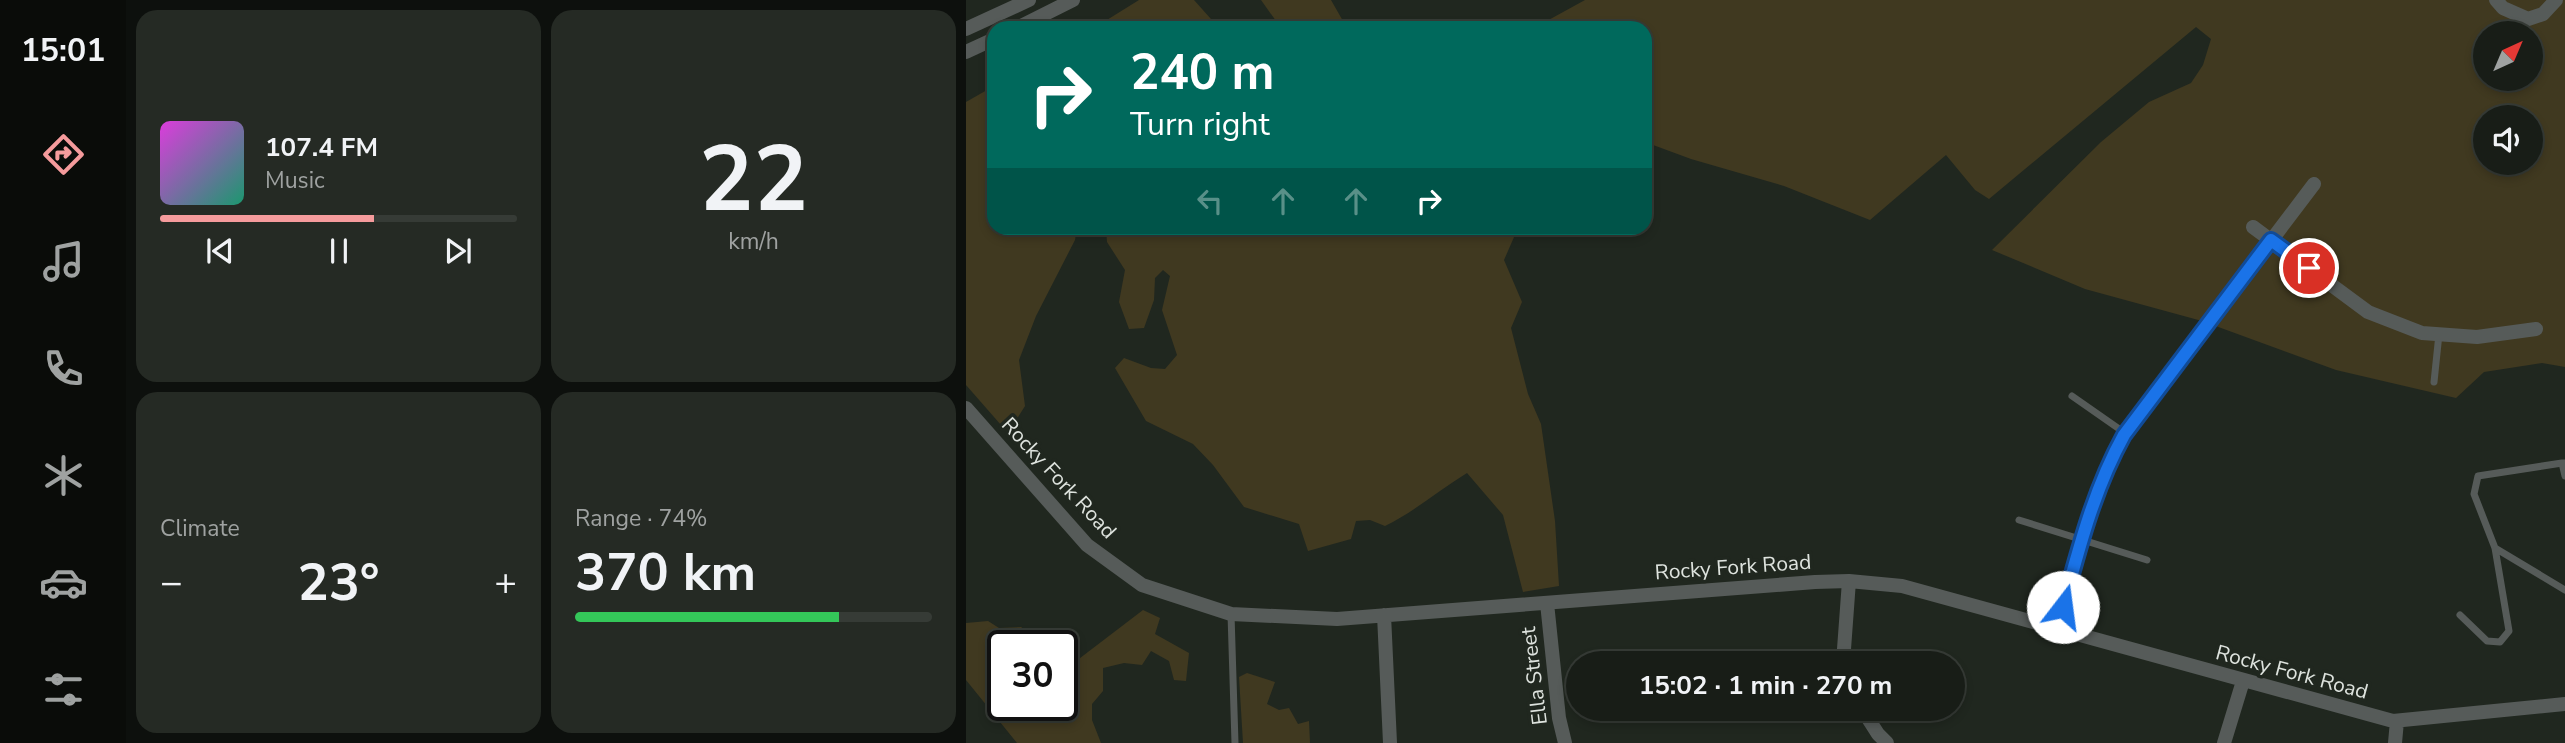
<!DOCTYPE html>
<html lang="en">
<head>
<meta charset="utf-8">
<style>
  :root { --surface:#181d17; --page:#252a24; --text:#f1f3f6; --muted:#9fa2a1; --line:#363b36; --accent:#f59b9c }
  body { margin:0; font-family:"Nunito Sans",sans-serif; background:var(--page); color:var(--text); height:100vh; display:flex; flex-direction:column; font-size:26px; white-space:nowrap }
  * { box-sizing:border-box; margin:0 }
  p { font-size:23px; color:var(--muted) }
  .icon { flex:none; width:38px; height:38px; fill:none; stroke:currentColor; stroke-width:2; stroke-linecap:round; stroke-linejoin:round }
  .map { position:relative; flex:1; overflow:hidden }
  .drawer { display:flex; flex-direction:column; gap:10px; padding:10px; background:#0d100d; width:840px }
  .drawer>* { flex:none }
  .banner { position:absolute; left:21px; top:21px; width:665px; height:214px; border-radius:21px; box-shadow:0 4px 10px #0003,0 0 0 2px var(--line); background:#00695c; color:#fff; overflow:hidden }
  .needle { width:46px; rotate:44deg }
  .fabs { position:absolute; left:1507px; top:21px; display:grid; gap:14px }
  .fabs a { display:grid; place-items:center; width:70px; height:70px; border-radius:50%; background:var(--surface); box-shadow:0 4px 10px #0003,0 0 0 2px var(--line); font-size:35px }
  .speed { position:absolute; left:21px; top:630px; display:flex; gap:14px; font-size:35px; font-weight:700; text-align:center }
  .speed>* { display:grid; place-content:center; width:91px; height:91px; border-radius:50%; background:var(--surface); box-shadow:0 4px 10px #0003,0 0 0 2px var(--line); line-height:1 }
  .speed .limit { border:4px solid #111; border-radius:10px; background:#fff; color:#111 }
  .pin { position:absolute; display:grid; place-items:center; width:60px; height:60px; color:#fff; margin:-30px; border:4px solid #fff; border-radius:50%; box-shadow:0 2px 7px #0007 }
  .me { position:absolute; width:77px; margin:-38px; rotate:15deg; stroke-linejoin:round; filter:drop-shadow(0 0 5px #0008) }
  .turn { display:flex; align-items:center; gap:24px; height:147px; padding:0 28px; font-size:32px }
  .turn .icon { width:91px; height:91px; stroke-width:2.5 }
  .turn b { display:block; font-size:49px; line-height:60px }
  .lanes { display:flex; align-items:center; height:66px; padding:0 28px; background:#0003; justify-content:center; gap:35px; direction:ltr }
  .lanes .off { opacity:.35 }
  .big { font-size:52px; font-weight:700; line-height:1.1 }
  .drawer .widget { flex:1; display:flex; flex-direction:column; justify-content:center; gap:10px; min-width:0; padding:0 24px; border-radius:21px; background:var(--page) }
  .drawer .dial { align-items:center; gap:0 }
  .dial b { font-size:91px; line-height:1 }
  .song { display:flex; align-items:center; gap:21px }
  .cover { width:84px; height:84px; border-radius:10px; background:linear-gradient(135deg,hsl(300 70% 55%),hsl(160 70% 35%)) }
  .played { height:7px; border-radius:4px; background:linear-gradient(90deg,var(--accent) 60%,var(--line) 60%) }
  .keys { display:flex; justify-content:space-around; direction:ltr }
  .heat { display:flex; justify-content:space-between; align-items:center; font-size:38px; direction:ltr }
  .charge { height:10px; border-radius:5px; background:linear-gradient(90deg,#34c759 74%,var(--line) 0) }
  .drawer .tiles { flex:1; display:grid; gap:10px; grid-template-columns:repeat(2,1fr) }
  .trip { position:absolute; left:600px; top:651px; width:399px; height:70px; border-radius:35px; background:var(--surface); box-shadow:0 4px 10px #0003,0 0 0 2px var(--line); font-weight:700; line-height:70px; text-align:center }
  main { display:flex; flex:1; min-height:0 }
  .menu { display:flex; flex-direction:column; width:126px; justify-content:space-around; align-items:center; background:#0a0c09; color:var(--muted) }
  .menu .icon { width:49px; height:49px }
  .menu .selected { color:var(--accent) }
  .menu b { font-size:32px; color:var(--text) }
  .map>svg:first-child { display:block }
  .green { fill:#403920; fill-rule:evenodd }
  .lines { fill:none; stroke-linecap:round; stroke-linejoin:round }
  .lane { stroke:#565b59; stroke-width:7 }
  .street { stroke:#565b59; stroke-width:14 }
  .route-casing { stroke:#114b97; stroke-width:18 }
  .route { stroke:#1a73e8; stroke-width:12 }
  .labels { text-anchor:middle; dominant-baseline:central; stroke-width:7; stroke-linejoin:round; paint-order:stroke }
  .street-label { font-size:21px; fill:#dee3de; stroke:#20271f }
</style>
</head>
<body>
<main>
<nav class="menu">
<b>15:01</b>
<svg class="icon selected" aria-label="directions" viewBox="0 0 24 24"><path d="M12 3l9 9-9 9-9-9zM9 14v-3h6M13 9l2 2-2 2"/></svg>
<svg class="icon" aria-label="music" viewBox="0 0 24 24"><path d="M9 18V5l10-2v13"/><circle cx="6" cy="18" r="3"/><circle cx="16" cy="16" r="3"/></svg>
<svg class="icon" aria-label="phone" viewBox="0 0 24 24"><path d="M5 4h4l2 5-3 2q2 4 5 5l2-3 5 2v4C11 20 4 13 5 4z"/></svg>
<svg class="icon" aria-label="climate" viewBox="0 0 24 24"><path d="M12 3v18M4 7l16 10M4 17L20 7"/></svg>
<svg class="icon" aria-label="car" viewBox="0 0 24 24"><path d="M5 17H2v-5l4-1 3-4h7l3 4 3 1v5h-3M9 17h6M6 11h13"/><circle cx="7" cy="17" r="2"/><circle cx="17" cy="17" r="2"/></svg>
<svg class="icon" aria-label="filters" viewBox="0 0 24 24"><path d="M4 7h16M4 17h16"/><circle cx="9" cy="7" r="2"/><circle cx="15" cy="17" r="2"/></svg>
</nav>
<section class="drawer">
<div class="tiles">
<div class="widget">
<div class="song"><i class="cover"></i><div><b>107.4 FM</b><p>Music</p></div></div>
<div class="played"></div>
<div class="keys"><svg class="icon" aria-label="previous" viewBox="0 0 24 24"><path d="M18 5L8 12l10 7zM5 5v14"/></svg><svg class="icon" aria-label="pause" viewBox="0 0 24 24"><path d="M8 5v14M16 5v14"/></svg><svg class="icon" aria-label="next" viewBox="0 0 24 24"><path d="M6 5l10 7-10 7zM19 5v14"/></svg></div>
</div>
<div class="widget dial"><b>22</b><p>km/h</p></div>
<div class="widget"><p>Climate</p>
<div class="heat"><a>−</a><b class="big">23°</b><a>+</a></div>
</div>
<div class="widget"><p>Range · 74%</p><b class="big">370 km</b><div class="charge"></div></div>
</div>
</section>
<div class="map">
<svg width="1599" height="743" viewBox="0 0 1599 743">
  <rect width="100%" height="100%" fill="#20271f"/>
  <path class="green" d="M173,0H228L253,28H128Z
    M295,0H365L381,28H315Z
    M619,0H1599V367L1576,363L1518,372L1490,398L1370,370L1236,321L1119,289L1026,250L1135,142L1183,102L1225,83L1237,65L1245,39L1230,27L1023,199L1009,190L980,155L904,220L818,186L725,159L679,142V28H568ZM1519,33H1564V79H1519ZM1519,117H1564V163H1519Z
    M28,86V228H111L109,240L70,316L53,360L59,406L42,433L0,385V102Z
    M140,228H552L538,260L556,302L545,328L562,394L575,424L589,521L593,586L557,592L537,515L501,473C473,490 448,512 419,526L404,520L390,521L385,539L342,551L333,524L278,507L247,465L227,444L180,421L149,368L158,358L185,368L199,369L211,355L196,310L204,276L197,270L189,278L188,300L178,328L163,329L153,302L159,270L141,242Z
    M177,610L194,618L189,634L223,653L220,681L208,680L203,661L185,651L176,665L158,663L137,668V691L126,704V720L135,743H51L0,680V623L22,621L33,628L55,627L82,646H37V705H96V652L101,668Z
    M281,673L309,682L301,704L313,710L323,708L332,724L343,721L344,743H277L273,677Z"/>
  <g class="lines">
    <path class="lane" d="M1468,382L1473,334
      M1106,396L1159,433
      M1598,463H1596L1599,476
      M1053,520L1181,560
      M1529,548L1599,590
      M265,614L269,743
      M1494,615L1521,641L1534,642L1543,631L1529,548L1508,494L1512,476L1596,463"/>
    <path class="street" d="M1530,0L1537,8L1562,19L1577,14L1590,0
      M51,28L107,0
      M0,29L63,0
      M0,52L28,39
      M1287,227L1402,312L1456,333L1511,337L1570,329
      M0,408L121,545L176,585L265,614L371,619L849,582L883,581L936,586L1427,721L1599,704
      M581,603L593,718L599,743
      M418,615L424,743
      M1090,630C1109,563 1125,496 1158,435L1348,184
      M881,663L878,649L883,581
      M896,709L912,734L921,743
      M1258,743L1277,681
      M1429,743L1431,721"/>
  </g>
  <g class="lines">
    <defs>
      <path id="route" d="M1097,607C1113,548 1128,489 1158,435L1305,240L1343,268"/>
    </defs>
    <use href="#route" class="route-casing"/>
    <use href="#route" class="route"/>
  </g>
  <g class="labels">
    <g class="street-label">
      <text transform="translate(93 478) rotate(47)">Rocky Fork Road</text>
      <text transform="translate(767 567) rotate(-4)">Rocky Fork Road</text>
      <text transform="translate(1326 672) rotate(15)">Rocky Fork Road</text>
      <text transform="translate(568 676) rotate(-97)">Ella Street</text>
    </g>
  </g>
</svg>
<div class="fabs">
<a><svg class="needle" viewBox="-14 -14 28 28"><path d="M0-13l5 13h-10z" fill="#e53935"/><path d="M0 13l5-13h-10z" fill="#9fa2a1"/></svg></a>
<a><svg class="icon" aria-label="sound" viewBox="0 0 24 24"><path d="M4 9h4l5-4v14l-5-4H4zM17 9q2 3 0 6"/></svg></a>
</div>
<div class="speed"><div class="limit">30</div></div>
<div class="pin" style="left:1343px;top:268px;background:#d93025"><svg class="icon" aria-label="arrive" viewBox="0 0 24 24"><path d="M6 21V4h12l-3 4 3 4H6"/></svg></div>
<svg class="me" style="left:1097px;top:607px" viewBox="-20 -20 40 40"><circle r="19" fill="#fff"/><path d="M0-13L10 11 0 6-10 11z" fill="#1a73e8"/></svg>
<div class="trip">15:02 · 1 min · 270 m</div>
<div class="banner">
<div class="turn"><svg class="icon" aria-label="right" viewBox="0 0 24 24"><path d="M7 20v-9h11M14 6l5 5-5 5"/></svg><div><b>240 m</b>Turn right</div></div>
<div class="lanes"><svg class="icon off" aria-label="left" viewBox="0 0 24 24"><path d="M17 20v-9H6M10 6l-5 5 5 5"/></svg><svg class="icon off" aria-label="ahead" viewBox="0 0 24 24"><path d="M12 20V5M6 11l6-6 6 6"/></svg><svg class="icon off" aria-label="ahead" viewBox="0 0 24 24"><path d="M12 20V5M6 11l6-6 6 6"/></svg><svg class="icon" aria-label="right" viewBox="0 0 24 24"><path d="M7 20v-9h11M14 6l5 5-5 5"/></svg></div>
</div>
</div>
</main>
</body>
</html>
